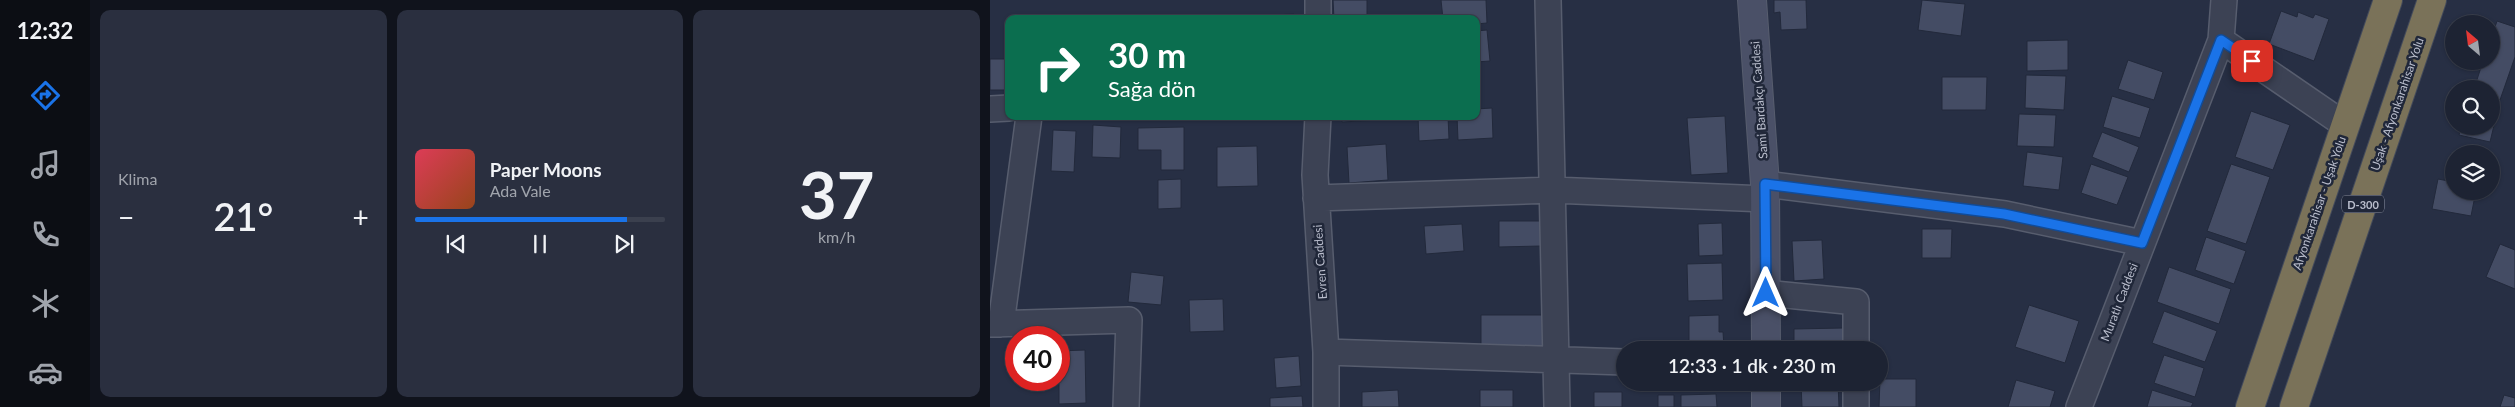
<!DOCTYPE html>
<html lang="tr">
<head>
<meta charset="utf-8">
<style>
  :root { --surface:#1d2333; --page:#2a2f3f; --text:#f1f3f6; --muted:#a0a4ac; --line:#3b404e; --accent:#1a73e8 }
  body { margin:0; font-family:Lato,sans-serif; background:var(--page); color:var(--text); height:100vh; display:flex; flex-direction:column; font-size:19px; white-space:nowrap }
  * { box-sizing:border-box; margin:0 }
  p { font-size:16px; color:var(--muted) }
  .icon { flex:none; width:28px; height:28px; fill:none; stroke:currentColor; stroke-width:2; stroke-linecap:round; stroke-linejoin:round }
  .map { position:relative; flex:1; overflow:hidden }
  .drawer { display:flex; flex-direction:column; gap:10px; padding:10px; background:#10131c; width:900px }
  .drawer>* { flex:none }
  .banner { position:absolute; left:15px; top:15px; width:475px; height:105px; border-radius:10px; box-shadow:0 1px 4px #0004,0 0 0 1px var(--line); background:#0b6e4f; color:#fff; overflow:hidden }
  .needle { width:32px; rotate:332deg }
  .buttons { position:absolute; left:1455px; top:15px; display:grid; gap:10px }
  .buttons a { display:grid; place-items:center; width:55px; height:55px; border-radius:50%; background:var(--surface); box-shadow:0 1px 4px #0004,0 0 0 1px var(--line); font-size:25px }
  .speed { position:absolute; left:15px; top:326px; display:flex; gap:10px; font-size:25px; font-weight:700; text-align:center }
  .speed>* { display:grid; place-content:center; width:65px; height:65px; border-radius:50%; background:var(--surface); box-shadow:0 1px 4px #0004,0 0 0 1px var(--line); line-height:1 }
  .speed .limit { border:8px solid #d22; background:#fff; color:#111 }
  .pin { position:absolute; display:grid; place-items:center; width:42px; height:42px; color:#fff; margin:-21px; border-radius:10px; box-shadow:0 2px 8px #0006 }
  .me { position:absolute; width:55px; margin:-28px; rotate:0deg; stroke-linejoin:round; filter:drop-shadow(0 0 4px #0008) }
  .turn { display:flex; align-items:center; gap:18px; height:105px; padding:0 20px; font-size:22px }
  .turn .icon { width:65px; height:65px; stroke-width:2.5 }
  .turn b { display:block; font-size:35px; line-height:42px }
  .big { font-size:38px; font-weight:600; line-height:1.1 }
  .drawer .tile { flex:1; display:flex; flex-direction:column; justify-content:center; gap:8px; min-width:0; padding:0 18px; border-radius:10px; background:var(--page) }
  .drawer .dial { align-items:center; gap:0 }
  .dial b { font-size:65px; line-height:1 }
  .song { display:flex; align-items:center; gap:15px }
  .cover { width:60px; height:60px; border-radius:8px; background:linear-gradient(135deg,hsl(350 70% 55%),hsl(20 70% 35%)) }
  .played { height:5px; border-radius:2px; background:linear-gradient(90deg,var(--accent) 85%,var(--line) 85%) }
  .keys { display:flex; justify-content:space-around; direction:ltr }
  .heat { display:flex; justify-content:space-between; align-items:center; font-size:28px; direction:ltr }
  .drawer .tiles { flex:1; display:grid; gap:10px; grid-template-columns:repeat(3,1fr) }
  .trip { position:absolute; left:626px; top:341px; width:272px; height:50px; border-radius:25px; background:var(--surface); box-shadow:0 1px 4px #0004,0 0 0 1px var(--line); font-weight:600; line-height:50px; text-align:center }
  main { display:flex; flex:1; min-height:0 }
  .dock { display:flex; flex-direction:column; width:90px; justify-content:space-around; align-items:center; background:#0c0e14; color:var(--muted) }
  .dock .icon { width:35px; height:35px }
  .dock .current { color:var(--accent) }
  .dock b { font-size:22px; color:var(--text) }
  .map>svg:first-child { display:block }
  .building { fill:#444c64; stroke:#22293b }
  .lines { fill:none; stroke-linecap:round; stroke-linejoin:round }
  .street-casing { stroke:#575d6e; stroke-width:28 }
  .secondary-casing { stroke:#575d6e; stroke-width:30 }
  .highway-casing { stroke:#434a5b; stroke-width:30 }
  .street { stroke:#3c4254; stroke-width:25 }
  .secondary { stroke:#4a5067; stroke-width:28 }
  .highway { stroke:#7a7259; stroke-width:28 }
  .route-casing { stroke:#114b97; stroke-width:12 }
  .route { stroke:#1a73e8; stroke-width:9 }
  .labels { text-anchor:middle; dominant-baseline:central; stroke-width:5; stroke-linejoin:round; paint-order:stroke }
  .shield { fill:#202739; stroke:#8c91a1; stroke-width:1 }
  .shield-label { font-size:11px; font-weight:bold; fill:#babecd }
  .street-label { font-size:12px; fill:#babecd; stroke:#202739 }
</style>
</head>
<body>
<main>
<nav class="dock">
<b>12:32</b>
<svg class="icon current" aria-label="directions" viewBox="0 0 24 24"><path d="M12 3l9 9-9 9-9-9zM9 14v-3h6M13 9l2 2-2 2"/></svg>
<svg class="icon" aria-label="music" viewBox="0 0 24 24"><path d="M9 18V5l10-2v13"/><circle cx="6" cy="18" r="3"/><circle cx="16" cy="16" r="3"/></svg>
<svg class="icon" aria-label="phone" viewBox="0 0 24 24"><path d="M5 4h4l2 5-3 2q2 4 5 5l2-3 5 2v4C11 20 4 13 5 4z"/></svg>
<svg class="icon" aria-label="climate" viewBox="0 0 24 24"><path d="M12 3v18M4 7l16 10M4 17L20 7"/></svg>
<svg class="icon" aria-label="car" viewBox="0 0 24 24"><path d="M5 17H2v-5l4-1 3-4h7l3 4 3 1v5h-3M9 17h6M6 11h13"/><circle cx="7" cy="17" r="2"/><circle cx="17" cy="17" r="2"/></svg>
</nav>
<section class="drawer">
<div class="tiles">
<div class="tile"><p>Klima</p>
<div class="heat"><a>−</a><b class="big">21°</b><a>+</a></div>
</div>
<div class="tile">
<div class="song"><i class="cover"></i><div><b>Paper Moons</b><p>Ada Vale</p></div></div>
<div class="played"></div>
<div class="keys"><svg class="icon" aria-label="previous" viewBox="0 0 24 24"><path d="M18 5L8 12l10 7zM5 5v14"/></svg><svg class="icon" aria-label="pause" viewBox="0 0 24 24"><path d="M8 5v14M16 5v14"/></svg><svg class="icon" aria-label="next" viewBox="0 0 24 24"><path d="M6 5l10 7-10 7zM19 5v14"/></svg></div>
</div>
<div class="tile dial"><b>37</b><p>km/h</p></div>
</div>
</section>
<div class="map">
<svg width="1525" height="407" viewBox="0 0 1525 407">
  <rect width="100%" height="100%" fill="#272f44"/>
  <path class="building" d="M343,0H377V19H344Z
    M451,0H496L497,23L486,24V19H453Z
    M784,0H816L817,29L791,30L790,12L784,13Z
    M932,0L975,4L971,36L928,30Z
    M1291,11L1307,17L1308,12L1323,18L1325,14L1339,19L1324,61L1279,44Z
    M304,14V19H263V16Z
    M257,15V19H223V17Z
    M1507,21L1525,27V57L1510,100L1501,97V89H1484L1493,61H1501V39Z
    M497,30L500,61L486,62V31Z
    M1078,40V70L1037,71V41Z
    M0,59H19V90H0Z
    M1138,60L1173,72L1164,100L1128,89Z
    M1036,75L1076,76L1074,110L1035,108Z
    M952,77H997L996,110H952Z
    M1122,96L1160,108L1150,138L1113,127Z
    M502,108L503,138L468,140L467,116H486V109Z
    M1261,111L1300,125L1283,170L1245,157Z
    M1501,111L1507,113L1500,142L1469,135L1471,126H1501Z
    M1029,114L1066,115L1064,147L1027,146Z
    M352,116H389V120L352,122Z
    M428,116H458L459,139L429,141Z
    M735,116L738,173L701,175L697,118Z
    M103,125L131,127L130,158L102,157Z
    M194,127V170H171V150H148V128Z
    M63,130L86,131L84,172L61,171Z
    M1112,132L1149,147L1139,172L1102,157Z
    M396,144L398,180L359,183L357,147Z
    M267,146L268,186L227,187V147Z
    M1037,152L1073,157L1069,190L1033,186Z
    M1101,164L1138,177L1127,205L1091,193Z
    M1241,164L1280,177L1256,244L1217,231Z
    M191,179V208L168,209V180Z
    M1448,179L1464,182V191H1486L1481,216L1442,209Z
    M509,221H551V246L509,247Z
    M732,223L733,255L709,256L708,224Z
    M472,224L474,251L436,254L434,226Z
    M932,229H962L961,258H932Z
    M1216,237L1256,251L1244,284L1205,270Z
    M832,240L834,279L804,281L802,241Z
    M1510,244L1525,250V289L1496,277Z
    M732,263L733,300L698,301L697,264Z
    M1179,267L1241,289L1229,324L1167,302Z
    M141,272L174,276L171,305L138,302Z
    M233,299L234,331L200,332L199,300Z
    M1039,305L1089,321L1075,363L1025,347Z
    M1174,311L1227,331L1215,362L1162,343Z
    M491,315H555V350L491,351Z
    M729,315V332H733L734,347L699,348V316Z
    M853,328L854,350H804V329Z
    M95,350L96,403L69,404V351Z
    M1174,355L1214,368L1205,397L1164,383Z
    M309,356L311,386L286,388L284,358Z
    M890,379H926V407H889Z
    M1026,380L1065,391L1060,407H1018Z
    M848,382L849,407H812L811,383Z
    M408,390L409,407H372V392Z
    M490,390H523V407H490Z
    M1162,390L1203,403L1201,407H1157Z
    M604,392H632V407H604Z
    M726,394L727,407H691V395Z
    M668,395H684V407H668Z
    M1514,395L1525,398V407H1510Z
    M312,396L313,407H280V398Z"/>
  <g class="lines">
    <defs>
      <path id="street" d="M328,0V19
        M558,0L567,407
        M1231,40L1355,125
        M0,109L19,108
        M328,116L325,175L336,352V407
        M775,184L1015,214L1152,243
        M326,198L563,190L775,199
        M776,293L866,302V350
        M0,324L139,320L136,407
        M11,324L39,116
        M336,352L635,362
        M866,407V382
        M1089,407L1231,40L1234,0"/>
      <path id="secondary" d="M762,0L775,184L776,350
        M776,407V382"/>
      <path id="highway" d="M1260,407L1398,0
        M1304,407L1442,0"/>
    </defs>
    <use href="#street" class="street-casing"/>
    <use href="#secondary" class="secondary-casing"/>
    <use href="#highway" class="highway-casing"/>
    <use href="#street" class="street"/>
    <use href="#secondary" class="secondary"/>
    <use href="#highway" class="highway"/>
  </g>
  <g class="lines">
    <defs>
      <path id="route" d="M776,293L775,184L1014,214L1152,243L1231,40L1262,61"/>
    </defs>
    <use href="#route" class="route-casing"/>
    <use href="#route" class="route"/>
  </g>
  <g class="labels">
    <rect class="shield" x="1352" y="195.5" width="42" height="17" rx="4"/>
    <g class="shield-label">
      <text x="1373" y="204">D-300</text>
    </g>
    <g class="street-label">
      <text transform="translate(769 100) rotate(-94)">Sami Bardakçı Caddesi</text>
      <text transform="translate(1407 104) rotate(-71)">Uşak - Afyonkarahisar Yolu</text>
      <text transform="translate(1329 203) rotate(-71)">Afyonkarahisar - Uşak Yolu</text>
      <text transform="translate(330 262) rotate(-94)">Evren Caddesi</text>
      <text transform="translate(1129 302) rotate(-69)">Muratlı Caddesi</text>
    </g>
  </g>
</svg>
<div class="buttons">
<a><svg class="needle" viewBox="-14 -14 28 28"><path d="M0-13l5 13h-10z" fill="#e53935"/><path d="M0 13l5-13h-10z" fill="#a0a4ac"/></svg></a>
<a><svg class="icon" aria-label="search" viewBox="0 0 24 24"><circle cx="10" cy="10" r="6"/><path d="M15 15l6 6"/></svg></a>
<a><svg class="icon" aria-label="layers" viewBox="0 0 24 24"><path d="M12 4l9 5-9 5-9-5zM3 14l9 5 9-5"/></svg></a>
</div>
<div class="speed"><div class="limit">40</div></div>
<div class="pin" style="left:1262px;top:61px;background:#d93025"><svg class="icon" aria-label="arrive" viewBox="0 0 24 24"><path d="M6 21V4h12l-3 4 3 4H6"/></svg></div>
<svg class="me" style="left:776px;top:293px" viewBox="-20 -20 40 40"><path d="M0-17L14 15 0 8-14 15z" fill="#1a73e8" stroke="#fff" stroke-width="4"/></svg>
<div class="trip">12:33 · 1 dk · 230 m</div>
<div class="banner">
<div class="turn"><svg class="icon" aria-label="right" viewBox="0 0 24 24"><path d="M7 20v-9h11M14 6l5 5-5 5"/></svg><div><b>30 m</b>Sağa dön</div></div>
</div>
</div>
</main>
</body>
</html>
